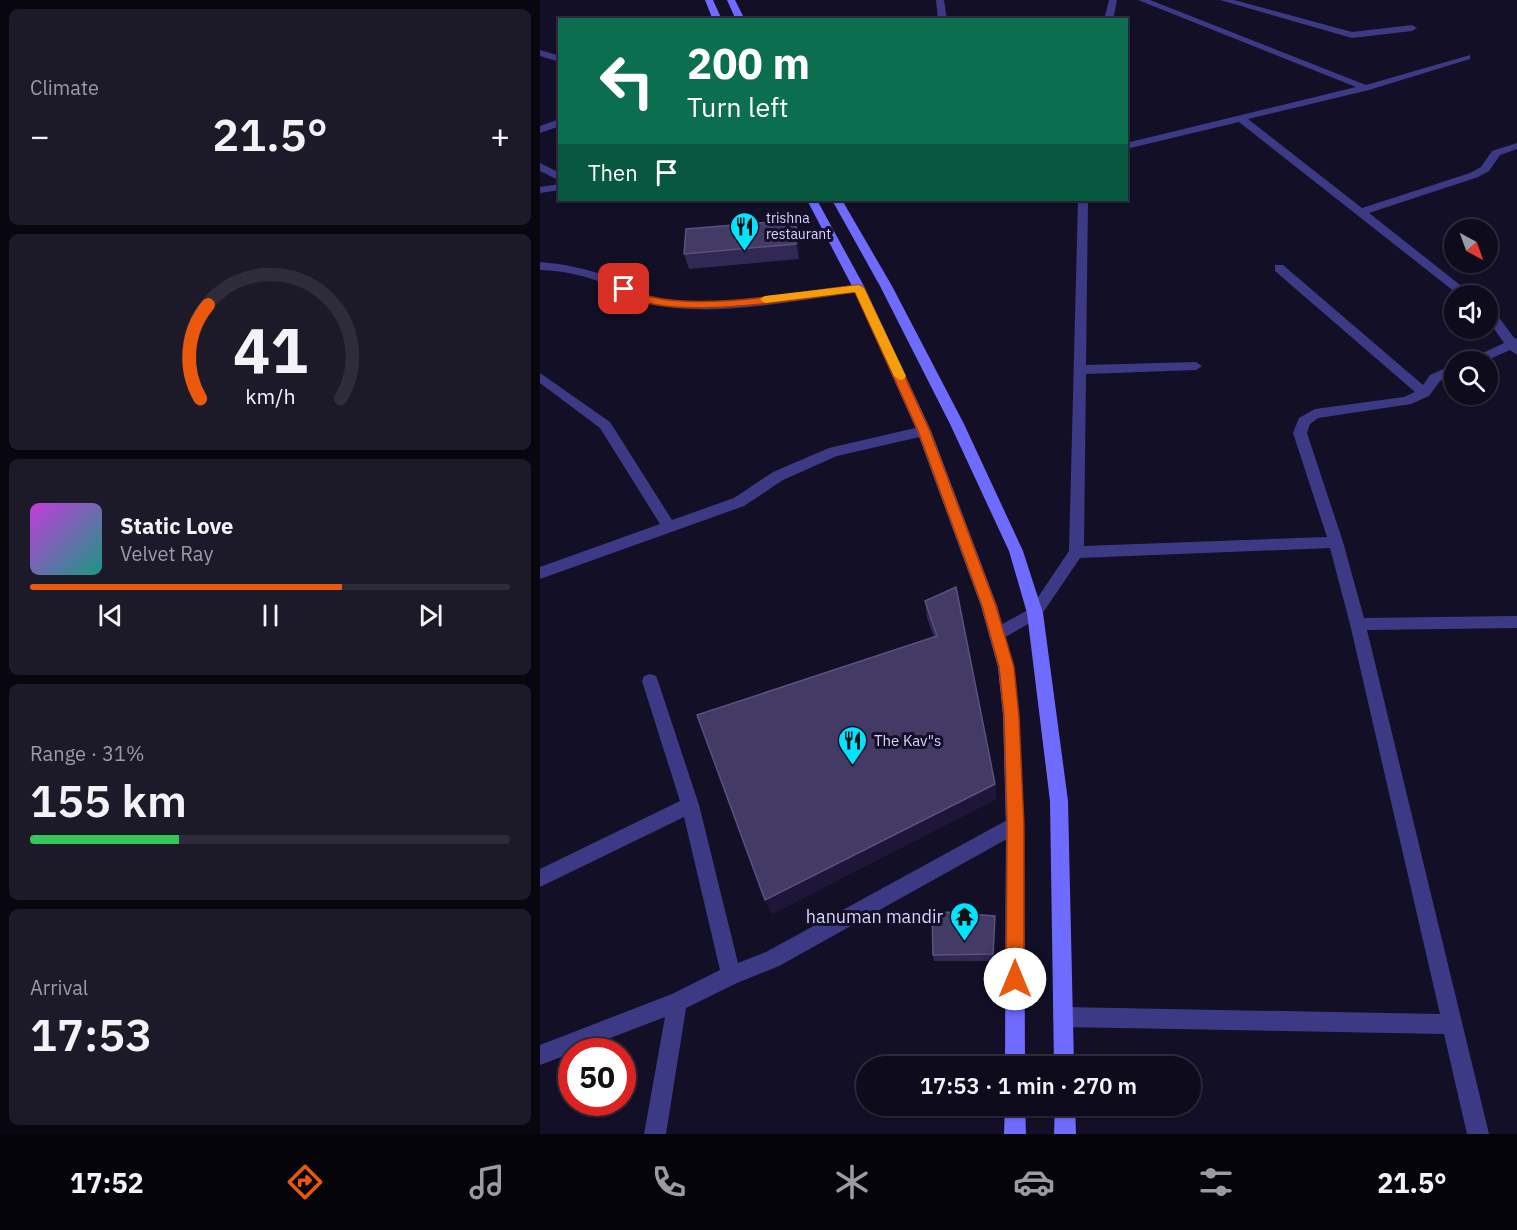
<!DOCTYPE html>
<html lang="en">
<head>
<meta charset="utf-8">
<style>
  :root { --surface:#0e0b1c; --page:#1c1929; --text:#f1f3f6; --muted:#9b9ba3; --line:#2e2b3b; --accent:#ea580c }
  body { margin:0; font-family:"IBM Plex Sans",sans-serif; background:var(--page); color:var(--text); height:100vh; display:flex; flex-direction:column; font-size:22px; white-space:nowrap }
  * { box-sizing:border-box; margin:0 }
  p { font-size:20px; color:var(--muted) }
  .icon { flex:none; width:33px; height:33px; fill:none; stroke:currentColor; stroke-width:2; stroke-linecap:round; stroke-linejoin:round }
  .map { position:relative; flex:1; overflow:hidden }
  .panel { display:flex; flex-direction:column; gap:9px; padding:9px; background:#08060f; width:540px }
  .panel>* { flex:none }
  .banner { position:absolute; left:18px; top:18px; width:570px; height:183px; border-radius:0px; box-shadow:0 2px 4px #0004,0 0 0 2px var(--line); background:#0b6e4f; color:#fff; overflow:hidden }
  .needle { width:39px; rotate:139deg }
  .fabs { position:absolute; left:904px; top:219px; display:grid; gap:12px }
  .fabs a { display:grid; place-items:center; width:54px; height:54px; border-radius:50%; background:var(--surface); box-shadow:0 2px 4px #0004,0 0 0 2px var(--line); font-size:30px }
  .speed { position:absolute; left:18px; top:1038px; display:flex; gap:12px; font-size:30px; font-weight:700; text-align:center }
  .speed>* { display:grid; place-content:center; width:78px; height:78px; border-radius:50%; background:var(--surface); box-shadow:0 2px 4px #0004,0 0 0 2px var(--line); line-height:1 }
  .speed .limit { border:9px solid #d22; background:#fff; color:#111 }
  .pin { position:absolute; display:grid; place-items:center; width:51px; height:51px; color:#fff; margin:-26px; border-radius:12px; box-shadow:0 3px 9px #0006 }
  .me { position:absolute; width:66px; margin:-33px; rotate:0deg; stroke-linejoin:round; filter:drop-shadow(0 0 4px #0008) }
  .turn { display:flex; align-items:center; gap:21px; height:126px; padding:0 30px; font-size:27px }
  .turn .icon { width:78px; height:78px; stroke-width:2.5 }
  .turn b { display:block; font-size:42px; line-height:51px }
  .then { display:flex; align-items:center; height:57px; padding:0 30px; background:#0003; gap:12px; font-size:22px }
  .big { font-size:45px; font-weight:600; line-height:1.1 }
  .panel .tile { flex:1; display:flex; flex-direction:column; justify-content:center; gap:9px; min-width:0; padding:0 21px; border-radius:9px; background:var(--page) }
  .panel .dial { align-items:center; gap:0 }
  .dial svg { height:156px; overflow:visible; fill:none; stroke:var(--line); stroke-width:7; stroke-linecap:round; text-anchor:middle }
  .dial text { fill:var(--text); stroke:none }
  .song { display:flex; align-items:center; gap:18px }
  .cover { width:72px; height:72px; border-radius:9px; background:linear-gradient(135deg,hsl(290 70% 55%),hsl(170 70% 35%)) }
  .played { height:6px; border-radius:3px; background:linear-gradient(90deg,var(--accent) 65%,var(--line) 65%) }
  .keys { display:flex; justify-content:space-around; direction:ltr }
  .heat { display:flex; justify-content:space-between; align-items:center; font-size:33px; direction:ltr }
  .charge { height:9px; border-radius:4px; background:linear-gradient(90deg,#34c759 31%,var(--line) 0) }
  .trip { position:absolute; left:316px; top:1056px; width:345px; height:60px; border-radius:30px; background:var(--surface); box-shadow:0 2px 4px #0004,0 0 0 2px var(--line); font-weight:600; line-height:60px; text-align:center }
  .menu { display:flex; height:96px; justify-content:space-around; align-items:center; background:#06040b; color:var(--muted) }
  .menu .icon { width:42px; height:42px }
  .menu .active { color:var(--accent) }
  .menu b { font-size:27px; color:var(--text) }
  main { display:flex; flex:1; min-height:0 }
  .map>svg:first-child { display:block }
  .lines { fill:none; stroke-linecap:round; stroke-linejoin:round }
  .service { fill:#3d3a85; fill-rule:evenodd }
  .minor { fill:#3d3a85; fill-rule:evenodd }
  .secondary { fill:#6f6bff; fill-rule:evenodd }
  .wall { fill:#312854 }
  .shaded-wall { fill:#1d163a }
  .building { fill:#433a66; stroke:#5a527e; stroke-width:1.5 }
  .route { fill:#ea580c; stroke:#983908; stroke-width:1.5 }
  .slow { fill:#f59e0b }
  .labels { text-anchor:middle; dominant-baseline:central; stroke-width:6; stroke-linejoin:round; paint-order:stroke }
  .far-poi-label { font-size:14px; fill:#d9d4ff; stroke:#130f26; text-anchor:start }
  .poi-label { font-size:15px; fill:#d9d4ff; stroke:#130f26; text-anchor:start }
  .near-poi-label { font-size:18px; fill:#d9d4ff; stroke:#130f26; text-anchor:end }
</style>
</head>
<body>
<main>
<section class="panel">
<div class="tile"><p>Climate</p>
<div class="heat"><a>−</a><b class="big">21.5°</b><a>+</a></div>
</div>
<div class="tile dial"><svg viewBox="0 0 100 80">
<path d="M14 69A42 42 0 1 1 86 69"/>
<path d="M14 69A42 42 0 0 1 18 21" stroke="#ea580c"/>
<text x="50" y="56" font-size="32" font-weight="700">41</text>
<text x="50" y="72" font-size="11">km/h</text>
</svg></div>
<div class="tile">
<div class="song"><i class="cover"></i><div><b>Static Love</b><p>Velvet Ray</p></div></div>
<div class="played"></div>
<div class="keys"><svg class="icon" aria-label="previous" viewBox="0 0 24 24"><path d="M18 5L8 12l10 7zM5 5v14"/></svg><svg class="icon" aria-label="pause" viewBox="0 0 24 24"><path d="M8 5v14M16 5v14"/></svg><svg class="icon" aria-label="next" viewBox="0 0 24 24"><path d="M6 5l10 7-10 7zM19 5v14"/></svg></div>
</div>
<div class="tile"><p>Range · 31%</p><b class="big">155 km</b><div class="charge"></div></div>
<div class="tile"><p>Arrival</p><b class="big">17:53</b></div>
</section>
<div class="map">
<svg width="977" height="1134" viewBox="0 0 977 1134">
  <rect width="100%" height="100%" fill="#130f26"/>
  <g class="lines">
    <path class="service" d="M0,50L20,56V62L0,56Z
      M20,119V126L0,133V126Z
      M0,163L20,173V181L0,171Z"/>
    <path class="minor" d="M396,0H404L407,20H398Z
      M569,0H577L573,20H564Z
      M598,0H610L826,85L930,55V59L829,90L708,119L822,208L930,173L941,167L952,151L977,143V149L960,155L949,171L938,177L829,213L934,296H920L699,122L586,149V143L816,87Z
      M680,0H694L812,32L872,25L877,28L872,31L812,38Z
      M20,184V190L0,193V187Z
      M538,200H548L546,365L656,362L662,366L656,370L546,374L544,546L787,537L753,433L759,418L775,409L864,397L875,392L735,271V265H743L883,385L890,375L915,364V373L900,381L889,396L871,404L778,418L770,424L767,433L803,542L824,618L977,616V628L827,630L949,1134H927L904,1034L523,1027L516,1024L513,1017L516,1010L523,1007L900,1014L810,624L790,548L540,558L500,617L457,642L451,640L449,635L451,630L490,609L529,551Z
      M0,262C25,264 49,269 71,278C84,284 95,293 109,296C178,311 251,293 319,284L325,288L319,292C248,301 175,319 104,303C91,300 79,291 67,285C45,275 23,271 0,270Z
      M948,307L952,308L975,339L977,338V355L970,350L943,362H924L964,343L948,320Z
      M0,373L70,422L132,520L194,498L233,472L289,448L384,426L391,431L384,436L297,456L243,480L204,506L0,579V567L120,524L60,428L0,383Z
      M110,674L116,676L118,681L159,805L198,963L226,952L469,819L475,817L481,819L484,825L481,831L239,966L197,983L146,1008L126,1134H104L125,1017L0,1065V1045L132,994L180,970L144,817L0,887V869L140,801L102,681L104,676Z"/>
    <path class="secondary" d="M165,0H173L182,20H173Z
      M187,0H195L205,20H196Z
      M267,200H277L325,288L391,431L457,606L474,667L479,715L484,825L485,1066H465L466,825L463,715L458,667L441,606L377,431L313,288Z
      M292,200H302L352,286L424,424L483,551L503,613L528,801L534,1066H514L510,801L487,613L469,551L410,424L340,286Z
      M465,1106H485L486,1134H464Z
      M515,1106H535L536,1134H514Z"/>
  </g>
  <path class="wall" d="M256,220L259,235V259L149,269L144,254Z
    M385,601L455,784L456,799L232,914L394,637L387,618Z
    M455,916L454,961H394L393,955Z"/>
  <path class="shaded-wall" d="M256,220L259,235V259L256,244Z
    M455,784L456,799L232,914L225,900Z
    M455,916V924L454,961L453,954Z"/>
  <path class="building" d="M256,220V244L144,254L146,229Z
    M416,587L455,784L225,900L157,715L397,636L385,601Z
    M392,911L455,916L453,954L393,955Z"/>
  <path class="route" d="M319,285L324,288L390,431L456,606L474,667L479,716L484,825V979L481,985L475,987L469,985L466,979L467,825L464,716L459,667L442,606L378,431L315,292C265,298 115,326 79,289L84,286C92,288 98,293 105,295C159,312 262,291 319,285Z"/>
  <path class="slow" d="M319,285L324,288L366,376L364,379L360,380L354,376L315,292L225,303L220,299L225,296Z"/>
  <defs>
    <symbol id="restaurant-pin" viewBox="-11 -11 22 30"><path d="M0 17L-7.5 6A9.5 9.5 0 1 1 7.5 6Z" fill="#00e5ff" stroke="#130f26"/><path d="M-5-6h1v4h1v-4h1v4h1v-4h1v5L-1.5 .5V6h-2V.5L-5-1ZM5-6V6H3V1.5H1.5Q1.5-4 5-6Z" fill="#111"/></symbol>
    <symbol id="temple-pin" viewBox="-11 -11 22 30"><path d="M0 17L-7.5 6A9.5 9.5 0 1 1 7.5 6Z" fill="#00e5ff" stroke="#130f26"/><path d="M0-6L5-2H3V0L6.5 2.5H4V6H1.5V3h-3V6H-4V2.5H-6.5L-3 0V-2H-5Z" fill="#111"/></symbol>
  </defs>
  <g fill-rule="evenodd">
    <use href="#restaurant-pin" x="188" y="210" width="33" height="45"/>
    <use href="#restaurant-pin" x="296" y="724" width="33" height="45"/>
    <use href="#temple-pin" x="408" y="900" width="33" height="45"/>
  </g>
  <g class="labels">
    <g class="far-poi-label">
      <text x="226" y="218">trishna<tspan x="226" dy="16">restaurant</tspan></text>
    </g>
    <g class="poi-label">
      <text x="334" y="740">The Kav"s</text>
    </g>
    <g class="near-poi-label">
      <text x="403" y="916">hanuman mandir</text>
    </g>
  </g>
</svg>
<div class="fabs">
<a><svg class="needle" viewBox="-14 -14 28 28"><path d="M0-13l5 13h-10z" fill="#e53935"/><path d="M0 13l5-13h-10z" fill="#9b9ba3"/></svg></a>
<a><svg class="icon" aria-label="sound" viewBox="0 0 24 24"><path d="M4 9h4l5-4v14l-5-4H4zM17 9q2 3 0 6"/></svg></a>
<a><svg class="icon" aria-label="search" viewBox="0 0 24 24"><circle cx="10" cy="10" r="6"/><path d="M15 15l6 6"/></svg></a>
</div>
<div class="speed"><div class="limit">50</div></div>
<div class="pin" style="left:84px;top:289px;background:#d93025"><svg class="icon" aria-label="arrive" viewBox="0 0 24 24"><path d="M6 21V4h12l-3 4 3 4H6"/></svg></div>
<svg class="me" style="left:475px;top:979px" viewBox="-20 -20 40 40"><circle r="19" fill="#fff"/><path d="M0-13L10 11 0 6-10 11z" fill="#ea580c"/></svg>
<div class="trip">17:53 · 1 min · 270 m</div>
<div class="banner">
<div class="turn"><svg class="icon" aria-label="left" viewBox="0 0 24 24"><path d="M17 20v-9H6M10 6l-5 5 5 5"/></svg><div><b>200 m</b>Turn left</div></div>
<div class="then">Then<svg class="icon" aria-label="arrive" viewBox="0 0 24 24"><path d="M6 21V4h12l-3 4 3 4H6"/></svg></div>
</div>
</div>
</main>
<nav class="menu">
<b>17:52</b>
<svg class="icon active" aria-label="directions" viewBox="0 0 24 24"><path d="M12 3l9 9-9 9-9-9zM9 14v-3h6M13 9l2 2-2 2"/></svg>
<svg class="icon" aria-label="music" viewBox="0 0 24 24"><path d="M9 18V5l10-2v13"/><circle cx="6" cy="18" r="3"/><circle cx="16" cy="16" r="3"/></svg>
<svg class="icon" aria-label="phone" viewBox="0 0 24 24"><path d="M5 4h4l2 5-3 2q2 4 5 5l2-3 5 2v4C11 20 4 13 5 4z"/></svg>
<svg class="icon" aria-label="climate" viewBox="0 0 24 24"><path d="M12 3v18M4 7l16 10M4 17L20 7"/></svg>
<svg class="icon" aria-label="car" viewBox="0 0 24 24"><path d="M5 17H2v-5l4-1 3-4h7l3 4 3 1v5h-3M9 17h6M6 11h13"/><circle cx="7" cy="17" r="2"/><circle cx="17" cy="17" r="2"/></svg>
<svg class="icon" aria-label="filters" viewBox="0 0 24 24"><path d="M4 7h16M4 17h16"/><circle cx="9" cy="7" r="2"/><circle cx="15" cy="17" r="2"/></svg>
<b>21.5°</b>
</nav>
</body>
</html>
